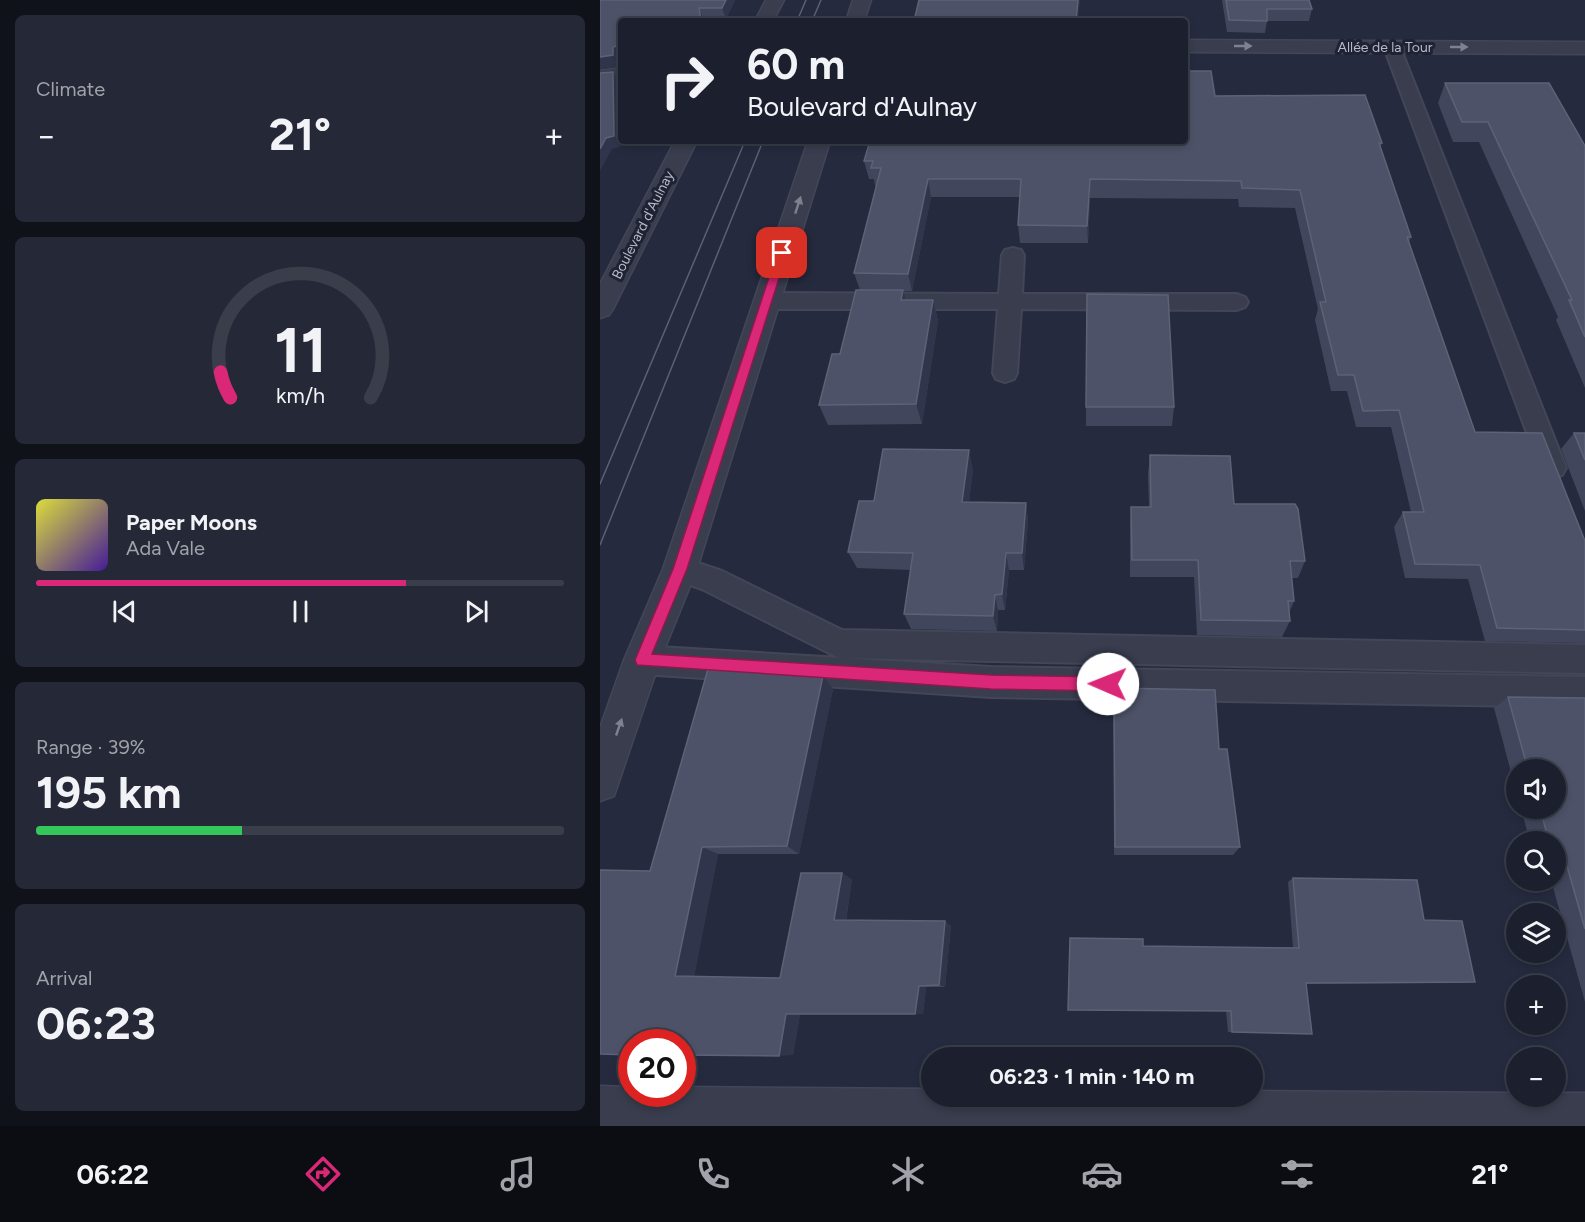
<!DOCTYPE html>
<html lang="en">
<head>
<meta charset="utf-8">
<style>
  :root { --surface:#1c202e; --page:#252836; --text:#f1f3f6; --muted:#a0a3aa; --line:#3a3e4a; --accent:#db2777 }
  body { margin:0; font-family:Figtree,sans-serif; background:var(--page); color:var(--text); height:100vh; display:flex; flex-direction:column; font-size:22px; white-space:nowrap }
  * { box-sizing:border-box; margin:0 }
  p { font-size:20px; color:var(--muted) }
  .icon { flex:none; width:33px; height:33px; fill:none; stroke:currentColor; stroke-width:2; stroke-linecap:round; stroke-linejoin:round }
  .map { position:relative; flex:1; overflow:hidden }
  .drawer { display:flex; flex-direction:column; gap:15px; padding:15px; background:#0f1219; width:600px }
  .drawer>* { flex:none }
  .banner { position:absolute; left:18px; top:18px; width:570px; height:126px; border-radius:6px; box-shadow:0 3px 9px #0003,0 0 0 2px var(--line); background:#1c202e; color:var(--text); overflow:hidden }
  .tools { position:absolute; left:906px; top:759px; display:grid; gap:12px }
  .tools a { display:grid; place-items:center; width:60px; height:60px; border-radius:50%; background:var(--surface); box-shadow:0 3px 9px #0003,0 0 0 2px var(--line); font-size:30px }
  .speed { position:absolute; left:18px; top:1029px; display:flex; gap:12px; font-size:30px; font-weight:700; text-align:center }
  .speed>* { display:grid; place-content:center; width:78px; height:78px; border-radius:50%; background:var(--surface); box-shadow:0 3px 9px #0003,0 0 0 2px var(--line); line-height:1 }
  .speed .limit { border:9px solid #d22; background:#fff; color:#111 }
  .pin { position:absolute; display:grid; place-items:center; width:51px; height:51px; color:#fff; margin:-26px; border-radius:12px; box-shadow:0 3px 9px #0006 }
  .me { position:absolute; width:66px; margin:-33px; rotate:271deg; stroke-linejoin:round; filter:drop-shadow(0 0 4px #0008) }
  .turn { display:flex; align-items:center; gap:21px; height:126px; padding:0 30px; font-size:27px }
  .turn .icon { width:78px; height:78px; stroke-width:2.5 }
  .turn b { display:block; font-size:42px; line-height:51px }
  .big { font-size:45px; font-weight:700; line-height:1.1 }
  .drawer .tile { flex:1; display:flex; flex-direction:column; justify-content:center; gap:9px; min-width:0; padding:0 21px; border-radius:9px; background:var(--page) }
  .drawer .dial { align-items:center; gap:0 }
  .dial svg { height:156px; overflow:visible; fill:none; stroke:var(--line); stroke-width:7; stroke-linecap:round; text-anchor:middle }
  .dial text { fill:var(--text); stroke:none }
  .song { display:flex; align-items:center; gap:18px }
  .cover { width:72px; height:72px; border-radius:9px; background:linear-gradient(135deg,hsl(60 70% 55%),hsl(260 70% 35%)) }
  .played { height:6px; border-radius:3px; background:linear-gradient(90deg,var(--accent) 70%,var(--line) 70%) }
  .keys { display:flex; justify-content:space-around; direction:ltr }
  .heat { display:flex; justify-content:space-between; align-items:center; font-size:33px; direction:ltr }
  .charge { height:9px; border-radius:4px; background:linear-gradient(90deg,#34c759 39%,var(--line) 0) }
  .trip { position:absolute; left:321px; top:1047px; width:342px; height:60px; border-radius:30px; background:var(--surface); box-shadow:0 3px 9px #0003,0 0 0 2px var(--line); font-weight:700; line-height:60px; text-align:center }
  .tabs { display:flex; height:96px; justify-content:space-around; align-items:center; background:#0b0d12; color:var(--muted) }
  .tabs .icon { width:42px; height:42px }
  .tabs .current { color:var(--accent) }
  .tabs b { font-size:27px; color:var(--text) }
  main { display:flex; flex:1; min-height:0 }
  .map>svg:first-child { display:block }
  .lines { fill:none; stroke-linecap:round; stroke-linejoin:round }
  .service-casing { stroke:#434657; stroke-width:4 }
  .minor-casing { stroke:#434657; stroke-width:3 }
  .service { fill:#393d4e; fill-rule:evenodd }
  .minor { fill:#393d4e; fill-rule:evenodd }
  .tram { stroke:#5c6075; stroke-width:1.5 }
  .wall { fill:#41465c }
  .shaded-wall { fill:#30354b }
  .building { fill:#4d5268; stroke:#5e6277; stroke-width:1.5 }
  .oneway { fill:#7e8192 }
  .route { fill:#db2777; stroke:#8e194d; stroke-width:1.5 }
  .labels { text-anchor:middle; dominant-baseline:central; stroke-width:6; stroke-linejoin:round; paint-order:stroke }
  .far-street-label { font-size:14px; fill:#b6b9c9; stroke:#1e2233 }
</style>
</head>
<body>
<main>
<section class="drawer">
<div class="tile"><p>Climate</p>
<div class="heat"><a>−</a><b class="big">21°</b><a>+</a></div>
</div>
<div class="tile dial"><svg viewBox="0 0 100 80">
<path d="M14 69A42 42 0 1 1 86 69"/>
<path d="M14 69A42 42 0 0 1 9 56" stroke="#db2777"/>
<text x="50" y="56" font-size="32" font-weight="700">11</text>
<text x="50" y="72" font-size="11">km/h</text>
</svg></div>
<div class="tile">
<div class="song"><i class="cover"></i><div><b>Paper Moons</b><p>Ada Vale</p></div></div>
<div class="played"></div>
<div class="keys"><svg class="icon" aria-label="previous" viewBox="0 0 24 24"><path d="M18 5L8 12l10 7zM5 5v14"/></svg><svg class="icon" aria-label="pause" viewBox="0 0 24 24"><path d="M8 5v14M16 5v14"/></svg><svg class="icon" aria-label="next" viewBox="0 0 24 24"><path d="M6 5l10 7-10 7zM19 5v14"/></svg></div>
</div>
<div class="tile"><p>Range · 39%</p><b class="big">195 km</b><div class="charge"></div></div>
<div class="tile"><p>Arrival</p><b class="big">06:23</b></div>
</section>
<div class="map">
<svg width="985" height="1126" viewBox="0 0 985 1126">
  <rect width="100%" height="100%" fill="#252a3e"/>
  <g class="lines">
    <defs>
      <path id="service" d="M792,42L798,43L800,47L966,468L962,475L953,478L944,475L940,468L784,47L786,43Z
        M413,248L421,250L424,255L422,294H637L645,297L648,302L645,307L637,310L421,309L417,373L414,379L405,382L396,379L393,373L398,309H166L158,306L155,301L158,296L166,293L399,294L402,255L405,250Z
        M80,557L122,571L242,630L985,645V673L239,658L102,589L70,578L66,569L70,560Z
        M42,646L391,667L985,677V707L391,697L42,674L31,670L27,660L31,650Z"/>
      <path id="minor" d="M166,0H184L173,21H155Z
        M253,0H271L264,21H246Z
        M585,40L985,42V54L585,52Z
        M21,68V80L0,83V71Z
        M75,141H97L13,309L9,315L0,318V284Z
        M208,141H230L97,569L60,660L14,796L0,801V728L24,660L63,569Z
        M0,1086L32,1087V1094H82V1087L332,1089V1096H652V1091L916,1093V1096H956V1093H985V1126H0Z"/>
    </defs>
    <use href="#service" class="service-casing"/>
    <use href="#minor" class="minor-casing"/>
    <use href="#service" class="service"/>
    <use href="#minor" class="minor"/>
    <path class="tram" d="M197,21L206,0
      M212,21L221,0
      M0,484L145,141
      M0,545L163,141"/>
  </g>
  <path class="wall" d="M0,0H135L126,19H103L18,58L19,66L0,69Z
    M622,0H709L712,9L709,21H667L665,33L627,32Z
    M845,83L985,146V388L956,320L958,317L879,142H853L838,103Z
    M615,96L782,143L780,148L811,237L809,242L875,432L985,541V643L885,641L868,579L805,578L794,527L803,512H811L791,427H756L747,391H731L715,320L718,309L695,208L639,207L638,199L490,198L488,243H420L418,225L420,197H331L312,291H303L305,300H333L338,321L322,424L228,425L219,405L240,354L260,290L254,273L277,186H275L274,179H269L264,161Z
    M486,407H574L572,426H486Z
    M974,433H985V511L961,449Z
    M550,455L634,504L705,561L698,578H692L694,601L689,613L690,621L682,637L597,635L594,577H530V525L531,507H549L548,474Z
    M373,469L369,502L426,503L428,521L424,570H409L405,610H398L397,631L311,629L304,614L311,570L257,568L248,552L274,501Z
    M514,688L619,749L640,847L633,855H514L513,701Z
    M233,689L199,854H118L94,976L180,978L252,879L246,921H345L351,926L345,987H326L323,1014H200L193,1055L0,1054L50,871Z
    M908,697L985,698V1002L951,880H956V842H930L921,808H956V770H916V791L894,708Z
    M693,878L824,920L875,982L863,983L706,984L712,1034L628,1032L626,1011L543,946L693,948L688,882Z"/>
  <path class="shaded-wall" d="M126,0H135L126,19L122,8Z
    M478,0H480L478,21H476Z
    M99,8L103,19L104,21H101Z
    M21,45V57L18,58L19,66L0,69V57L13,47Z
    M13,72L19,83L20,147L12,149L0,171V149Z
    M328,179L331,197L312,291L308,274Z
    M490,179V198L488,243L487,226Z
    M303,290L308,311L301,300Z
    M333,300L338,321L322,424L316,404Z
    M369,450L373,469L367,520L362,502Z
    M426,503L428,521L424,570L422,553Z
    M406,553L409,570L405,610L402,594Z
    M395,595L398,610L397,631L393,616Z
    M223,676L233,689L199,854L187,846Z
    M102,847L118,854L94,978L75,976Z
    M242,873L252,879L245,925L234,920Z
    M345,921L351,926L345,987L339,985Z
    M319,986L326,987L323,1014H315Z
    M186,1014H200L193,1055L179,1056Z"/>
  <path class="building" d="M0,0H126L122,8H99L101,21H21V45L13,47V55L0,57Z
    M319,0H478L476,21H314Z
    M626,0H709L712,9H667V21L629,20Z
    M585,71H611L615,96L765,95L782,143H779L811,237H807L875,432L942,433L985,541V630L897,628L880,565L815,564L803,512H824L799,410L763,411L754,375H738L720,302H726L700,190L642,188L641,181L490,179L487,226L418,225L421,179H328L308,274L254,273L281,168H271L273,161H264L270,141H585Z
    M13,72L14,136L6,138L0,149V73Z
    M845,83H949L985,146V337L969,300H972L888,122H862Z
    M256,290H303L301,300H333L316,404L219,405L232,354H240Z
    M487,294L568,295L574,407H486Z
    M974,433H985V460Z
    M283,449L369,450L362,502L426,503L422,553H406L402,594L395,595L393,616L304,614L313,553L248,552L259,501H274Z
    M550,455L630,456L634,504H695L698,509L705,561H690L694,601H688L690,621L601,620L598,560H532L531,507H551Z
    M108,669L223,676L187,846L102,847L75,976L180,978L201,873H242L234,920L345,921L339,985L319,986L315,1014H186L179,1056L82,1055V1042H32V1055L0,1054V870L50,871Z
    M514,688L615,690L619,749H627L640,847H515Z
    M908,697L985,698V929L963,852H956V842H949L940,808H956V770H928Z
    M693,878L817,880L824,920L862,921L875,982L706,983L712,1034L632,1032L631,1011L468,1010L470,938L543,939V946L699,948Z"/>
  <defs><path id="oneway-solid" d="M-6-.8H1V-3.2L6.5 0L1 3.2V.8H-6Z" transform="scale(1.5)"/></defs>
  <g class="oneway">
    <use href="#oneway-solid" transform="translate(643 46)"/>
    <use href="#oneway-solid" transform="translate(859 47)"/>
    <use href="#oneway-solid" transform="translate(198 205) rotate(-72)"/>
    <use href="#oneway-solid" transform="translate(19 727) rotate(-71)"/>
  </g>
  <path class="route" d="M182,250L187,253L87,569L52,654L391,675L508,677L513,679L516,684L513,689L508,691L391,689L37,665L35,660L73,569L177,253Z"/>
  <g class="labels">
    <g class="far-street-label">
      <text x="785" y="47">Allée de la Tour</text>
      <text transform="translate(43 225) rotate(-63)">Boulevard d'Aulnay</text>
    </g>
  </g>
</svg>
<div class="tools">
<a><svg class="icon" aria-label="sound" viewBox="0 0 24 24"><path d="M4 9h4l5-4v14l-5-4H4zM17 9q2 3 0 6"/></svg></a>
<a><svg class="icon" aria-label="search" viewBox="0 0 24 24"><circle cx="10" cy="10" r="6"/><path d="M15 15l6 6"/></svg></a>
<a><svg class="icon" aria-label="layers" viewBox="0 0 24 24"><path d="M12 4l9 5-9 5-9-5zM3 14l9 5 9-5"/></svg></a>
<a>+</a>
<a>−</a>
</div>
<div class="speed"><div class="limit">20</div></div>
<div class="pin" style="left:182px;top:253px;background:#d93025"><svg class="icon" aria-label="arrive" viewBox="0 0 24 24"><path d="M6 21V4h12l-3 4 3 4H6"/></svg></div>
<svg class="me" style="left:508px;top:684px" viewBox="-20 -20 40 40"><circle r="19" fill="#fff"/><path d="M0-13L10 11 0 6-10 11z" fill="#db2777"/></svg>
<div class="trip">06:23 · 1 min · 140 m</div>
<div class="banner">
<div class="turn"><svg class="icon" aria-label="right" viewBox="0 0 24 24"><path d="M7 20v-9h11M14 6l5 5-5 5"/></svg><div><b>60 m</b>Boulevard d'Aulnay</div></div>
</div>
</div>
</main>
<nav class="tabs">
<b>06:22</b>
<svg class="icon current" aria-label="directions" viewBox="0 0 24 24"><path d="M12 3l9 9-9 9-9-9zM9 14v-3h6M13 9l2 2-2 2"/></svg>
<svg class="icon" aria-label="music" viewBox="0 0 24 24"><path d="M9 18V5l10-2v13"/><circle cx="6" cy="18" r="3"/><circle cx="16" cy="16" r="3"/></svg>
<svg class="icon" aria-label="phone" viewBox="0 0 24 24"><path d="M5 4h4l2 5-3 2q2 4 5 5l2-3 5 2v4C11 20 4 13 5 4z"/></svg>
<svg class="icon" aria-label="climate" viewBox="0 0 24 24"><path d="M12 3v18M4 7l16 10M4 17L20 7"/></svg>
<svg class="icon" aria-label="car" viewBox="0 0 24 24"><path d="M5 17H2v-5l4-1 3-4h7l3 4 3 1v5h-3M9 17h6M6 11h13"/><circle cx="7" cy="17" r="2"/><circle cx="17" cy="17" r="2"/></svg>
<svg class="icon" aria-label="filters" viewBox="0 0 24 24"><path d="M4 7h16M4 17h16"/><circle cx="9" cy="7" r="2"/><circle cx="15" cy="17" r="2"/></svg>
<b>21°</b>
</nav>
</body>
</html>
